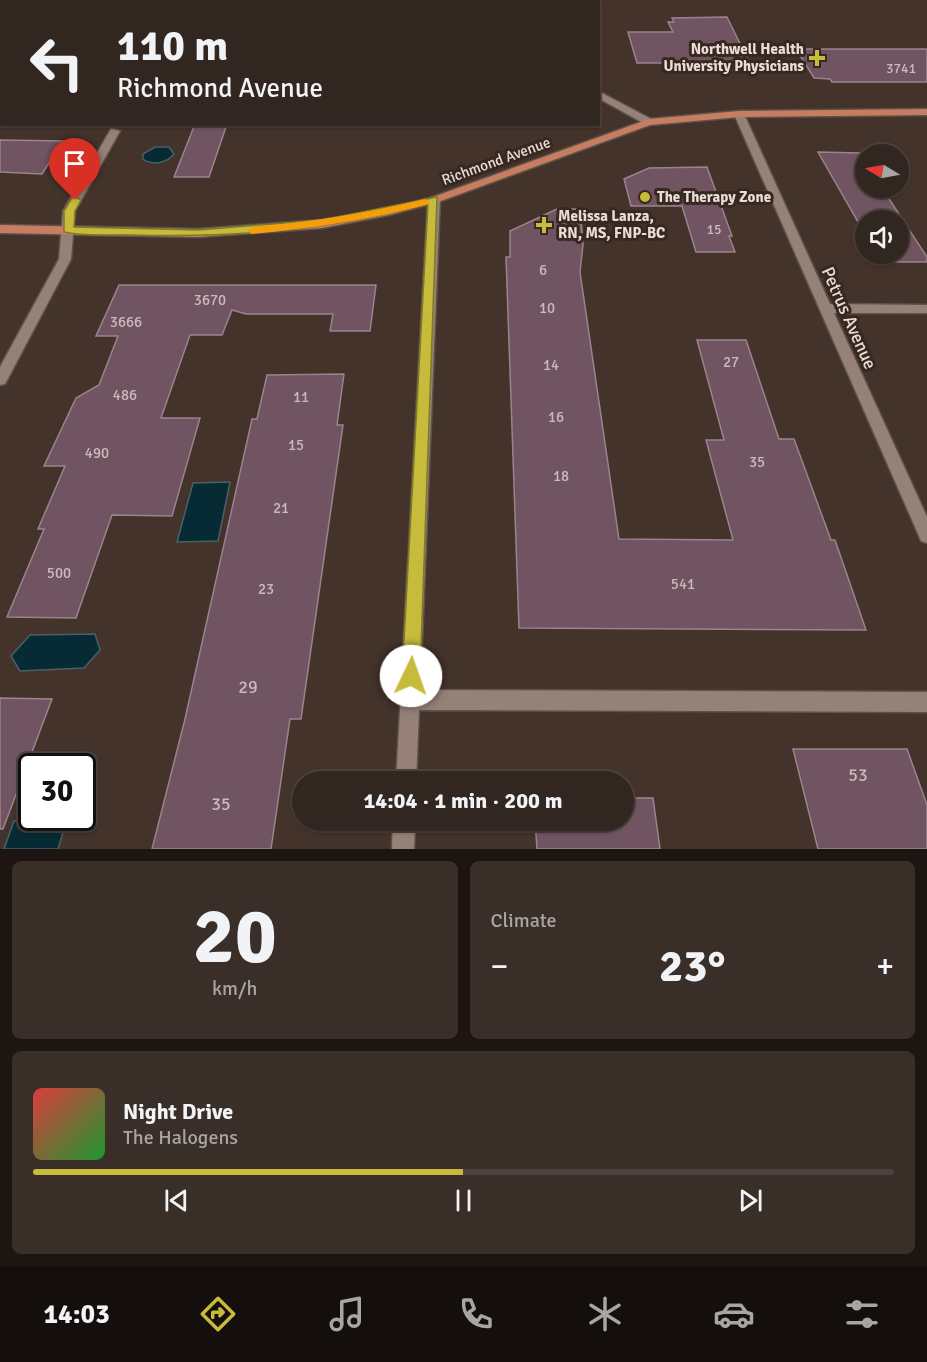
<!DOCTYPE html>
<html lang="en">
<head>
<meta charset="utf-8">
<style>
  :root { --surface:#322620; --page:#3a2e29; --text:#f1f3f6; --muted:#a8a5a5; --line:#4d433e; --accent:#c7bb3b }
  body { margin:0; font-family:Signika,sans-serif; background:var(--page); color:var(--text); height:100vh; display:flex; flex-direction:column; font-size:22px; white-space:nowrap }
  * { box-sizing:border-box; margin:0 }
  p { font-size:20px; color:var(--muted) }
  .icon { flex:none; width:33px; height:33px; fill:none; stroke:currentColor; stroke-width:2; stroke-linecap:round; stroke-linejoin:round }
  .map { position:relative; height:849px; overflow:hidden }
  .sheet { display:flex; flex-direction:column; gap:12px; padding:12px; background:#1c1512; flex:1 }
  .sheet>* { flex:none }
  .hud { position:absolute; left:0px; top:0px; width:600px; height:126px; box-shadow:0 2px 4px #0004,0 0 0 2px var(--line); background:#322620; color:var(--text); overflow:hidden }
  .needle { width:39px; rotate:280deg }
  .fabs { position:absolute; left:855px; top:144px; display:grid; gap:12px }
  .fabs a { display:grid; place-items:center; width:54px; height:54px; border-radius:50%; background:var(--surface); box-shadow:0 2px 4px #0004,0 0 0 2px var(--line); font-size:30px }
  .speed { position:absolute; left:18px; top:753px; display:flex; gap:12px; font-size:30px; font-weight:700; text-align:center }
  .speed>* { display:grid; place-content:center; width:78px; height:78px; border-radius:50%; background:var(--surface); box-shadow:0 2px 4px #0004,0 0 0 2px var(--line); line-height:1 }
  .speed .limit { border:3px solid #111; border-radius:9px; background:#fff; color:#111 }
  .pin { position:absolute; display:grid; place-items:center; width:51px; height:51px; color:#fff; margin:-62px -26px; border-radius:50% 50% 50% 0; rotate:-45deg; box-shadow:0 0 6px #0007 }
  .pin .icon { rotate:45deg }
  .me { position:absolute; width:66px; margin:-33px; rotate:3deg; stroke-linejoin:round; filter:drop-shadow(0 0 4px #0008) }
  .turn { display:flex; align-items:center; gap:21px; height:126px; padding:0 18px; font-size:27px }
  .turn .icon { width:78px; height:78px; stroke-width:2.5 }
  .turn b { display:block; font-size:42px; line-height:51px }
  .big { font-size:45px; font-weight:700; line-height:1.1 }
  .sheet .card { flex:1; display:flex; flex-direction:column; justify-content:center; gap:9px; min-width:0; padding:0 21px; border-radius:9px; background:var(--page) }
  .sheet .dial { align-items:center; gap:0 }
  .dial b { font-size:78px; line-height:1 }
  .song { display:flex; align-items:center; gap:18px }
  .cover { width:72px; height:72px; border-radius:9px; background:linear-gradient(135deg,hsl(0 70% 55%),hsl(130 70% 35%)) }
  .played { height:6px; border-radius:3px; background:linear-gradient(90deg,var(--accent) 50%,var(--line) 50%) }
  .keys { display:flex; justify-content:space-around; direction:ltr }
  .heat { display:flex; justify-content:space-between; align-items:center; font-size:33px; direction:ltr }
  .sheet .tiles { flex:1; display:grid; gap:12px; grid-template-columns:1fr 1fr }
  .card:last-child { grid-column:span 2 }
  .trip { position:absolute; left:292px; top:771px; width:342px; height:60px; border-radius:30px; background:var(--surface); box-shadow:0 2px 4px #0004,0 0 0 2px var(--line); font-weight:700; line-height:60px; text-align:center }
  .tabs { display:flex; height:96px; justify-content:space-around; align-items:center; background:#140f0d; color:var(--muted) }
  .tabs .icon { width:42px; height:42px }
  .tabs .on { color:var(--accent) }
  .tabs b { font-size:27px; color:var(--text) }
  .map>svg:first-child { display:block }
  .water { fill:#072b35; stroke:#4a6066; stroke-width:1.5 }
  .building { fill:#715462; stroke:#99848d; stroke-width:1.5 }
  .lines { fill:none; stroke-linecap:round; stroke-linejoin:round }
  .minor-casing { stroke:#5e5149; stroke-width:3 }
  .major-casing { stroke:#5e5149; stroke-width:3 }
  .minor { fill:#958177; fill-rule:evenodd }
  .major { fill:#c77d60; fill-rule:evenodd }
  .route { fill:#c7bb3b; stroke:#817a26; stroke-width:1.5 }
  .slow { fill:#f59e0b }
  .poi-dot { fill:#c7bb3b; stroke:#392820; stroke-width:2 }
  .labels { text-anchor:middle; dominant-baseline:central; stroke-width:6; stroke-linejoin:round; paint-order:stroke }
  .far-number-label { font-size:14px; fill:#cabbba }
  .far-poi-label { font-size:15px; font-weight:bold; fill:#e8ddd7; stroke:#392820; text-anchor:start }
  .far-street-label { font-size:15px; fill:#e8ddd7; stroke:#392820 }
  .number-label { font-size:15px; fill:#cabbba }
  .street-label { font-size:18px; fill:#e8ddd7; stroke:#392820 }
  .near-number-label { font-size:18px; fill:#cabbba }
</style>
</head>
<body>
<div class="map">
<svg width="927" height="849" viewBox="0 0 927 849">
  <rect width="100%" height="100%" fill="#43332a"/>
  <path class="water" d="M155,147H169L174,154C167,163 153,166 143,159V154Z
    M230,482L218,541L177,542L193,483Z
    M95,634L100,650L84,668L20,671L11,656L30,635Z
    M67,819L58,849H4L14,821Z"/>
  <path class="building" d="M727,17L753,70H676L673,63H637L628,32H673L668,22H674L672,18Z
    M796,49H927V82H832L830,79L814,78Z
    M195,124H227L209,177H174Z
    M0,140L63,141L42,174L0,172Z
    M818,152L860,153L866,161V188H882L927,257V262H880L875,254H898V220H866V236Z
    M707,167L732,236H729L735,252H696L682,206H631L624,179L649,168Z
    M557,209H580L583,245L580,272L619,539L733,540L706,440H724L697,340H746L779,439H794L831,540H835L866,630L519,628L506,257H510V231Z
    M119,285H376L370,331H330L333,314H246L232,310L222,335H190L161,418H200L172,516L112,515L76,618L7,617L44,529H38L65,466H44L76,398L99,385L118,336H96Z
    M344,374L337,425H343L301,719H290L271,849H152L185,719L252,419H257L267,375Z
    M0,698L52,699L3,829H0Z
    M793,749H907L927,805V849H818Z
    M624,798H653L660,849H537L535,820H624Z"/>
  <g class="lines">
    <defs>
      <path id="minor" d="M187,0H195V2H187Z
        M0,55H2V61H0Z
        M598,91L653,120L654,122L645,124L598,98Z
        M739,111L744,114L830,304L927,305V313H834L927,517V543L921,541L919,536L734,114Z
        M111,129L120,131L75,211L71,259L5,384L0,385V367L59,259L63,211Z
        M434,197L440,200L420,690L927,692V712L419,710L416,782H396L428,200Z
        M393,820H415L414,849H392Z"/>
      <path id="major" d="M927,109V115L739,117L650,125L438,202L389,215L322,228L199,237L0,233V225L199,229L322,220L388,209L430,198L649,119L739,111Z"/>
    </defs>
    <use href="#minor" class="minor-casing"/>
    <use href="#major" class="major-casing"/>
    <use href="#minor" class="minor"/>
    <use href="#major" class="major"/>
  </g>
  <path class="route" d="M75,197L81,200L75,211L74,227L199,230L322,220L437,197L420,676L417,683L411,685L405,683L402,676L428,204C332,230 233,238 133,235C111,234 86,237 64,232V211L72,198Z"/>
  <path class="slow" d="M425,199L430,202L429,204C370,220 312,228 252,234L247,231L252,227C311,222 368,213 425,199Z"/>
  <g class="poi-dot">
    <path d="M814 49h6v6h6v6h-6v6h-6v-6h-6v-6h6z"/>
    <circle cx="645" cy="197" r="6"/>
    <path d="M541 216h6v6h6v6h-6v6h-6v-6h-6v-6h6z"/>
  </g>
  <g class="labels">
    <g class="far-number-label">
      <text x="901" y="68">3741</text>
      <text x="714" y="229">15</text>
    </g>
    <g class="far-poi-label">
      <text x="804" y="49" text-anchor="end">Northwell Health<tspan x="804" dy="17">University Physicians</tspan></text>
      <text x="657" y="197">The Therapy Zone</text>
      <text x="558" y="216">Melissa Lanza,<tspan x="558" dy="17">RN, MS, FNP-BC</tspan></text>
    </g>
    <g class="far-street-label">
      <text transform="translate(496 161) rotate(-20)">Richmond Avenue</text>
    </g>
    <g class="number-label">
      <text x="543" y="270">6</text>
      <text x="210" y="300">3670</text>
      <text x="547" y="308">10</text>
      <text x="126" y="322">3666</text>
      <text x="731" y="362">27</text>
      <text x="551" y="365">14</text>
      <text x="125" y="395">486</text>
      <text x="301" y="397">11</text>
      <text x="556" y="417">16</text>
      <text x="296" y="445">15</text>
      <text x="97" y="453">490</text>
      <text x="757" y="462">35</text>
      <text x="561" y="476">18</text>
      <text x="281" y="508">21</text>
      <text x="59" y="573">500</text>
      <text x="683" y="584">541</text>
      <text x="266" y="589">23</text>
    </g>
    <g class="street-label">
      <text transform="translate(849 318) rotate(66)">Petrus Avenue</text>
    </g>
    <g class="near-number-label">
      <text x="248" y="687">29</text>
      <text x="858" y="775">53</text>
      <text x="221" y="804">35</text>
    </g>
  </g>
</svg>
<div class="fabs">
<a><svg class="needle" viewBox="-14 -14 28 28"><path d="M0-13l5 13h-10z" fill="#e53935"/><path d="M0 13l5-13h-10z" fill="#a8a5a5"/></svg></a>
<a><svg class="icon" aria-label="sound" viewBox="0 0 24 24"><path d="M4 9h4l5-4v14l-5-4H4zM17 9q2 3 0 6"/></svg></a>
</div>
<div class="speed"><div class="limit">30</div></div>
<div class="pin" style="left:75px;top:200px;background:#d93025"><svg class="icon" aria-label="arrive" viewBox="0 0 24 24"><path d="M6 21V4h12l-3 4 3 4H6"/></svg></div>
<svg class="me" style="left:411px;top:676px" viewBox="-20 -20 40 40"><circle r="19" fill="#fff"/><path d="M0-13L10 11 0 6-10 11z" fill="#c7bb3b"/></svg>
<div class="trip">14:04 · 1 min · 200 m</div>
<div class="hud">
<div class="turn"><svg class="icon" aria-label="left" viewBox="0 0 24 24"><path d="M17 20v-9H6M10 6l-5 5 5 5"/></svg><div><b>110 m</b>Richmond Avenue</div></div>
</div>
</div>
<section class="sheet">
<div class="tiles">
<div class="card dial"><b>20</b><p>km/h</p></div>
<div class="card"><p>Climate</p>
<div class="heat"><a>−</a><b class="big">23°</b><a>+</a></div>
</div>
<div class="card">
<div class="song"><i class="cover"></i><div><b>Night Drive</b><p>The Halogens</p></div></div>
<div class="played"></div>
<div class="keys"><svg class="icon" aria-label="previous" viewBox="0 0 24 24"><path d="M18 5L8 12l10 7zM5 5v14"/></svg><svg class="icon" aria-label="pause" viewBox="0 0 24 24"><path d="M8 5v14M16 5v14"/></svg><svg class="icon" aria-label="next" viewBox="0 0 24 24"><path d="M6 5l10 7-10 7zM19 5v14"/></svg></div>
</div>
</div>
</section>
<nav class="tabs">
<b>14:03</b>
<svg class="icon on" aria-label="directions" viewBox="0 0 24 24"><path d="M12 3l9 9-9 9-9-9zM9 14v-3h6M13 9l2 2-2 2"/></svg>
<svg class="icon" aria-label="music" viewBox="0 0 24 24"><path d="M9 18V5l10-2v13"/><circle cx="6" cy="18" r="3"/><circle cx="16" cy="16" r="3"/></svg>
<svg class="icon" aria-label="phone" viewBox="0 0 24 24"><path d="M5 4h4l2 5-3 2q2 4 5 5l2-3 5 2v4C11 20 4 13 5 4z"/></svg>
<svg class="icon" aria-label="climate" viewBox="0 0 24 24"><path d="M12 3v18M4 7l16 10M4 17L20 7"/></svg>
<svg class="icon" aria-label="car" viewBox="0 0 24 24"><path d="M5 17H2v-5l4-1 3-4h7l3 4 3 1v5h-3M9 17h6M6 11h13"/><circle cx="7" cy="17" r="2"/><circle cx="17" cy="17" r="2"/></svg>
<svg class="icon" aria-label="filters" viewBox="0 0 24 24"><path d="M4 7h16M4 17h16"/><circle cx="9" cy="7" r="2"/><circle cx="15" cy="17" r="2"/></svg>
</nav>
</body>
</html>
